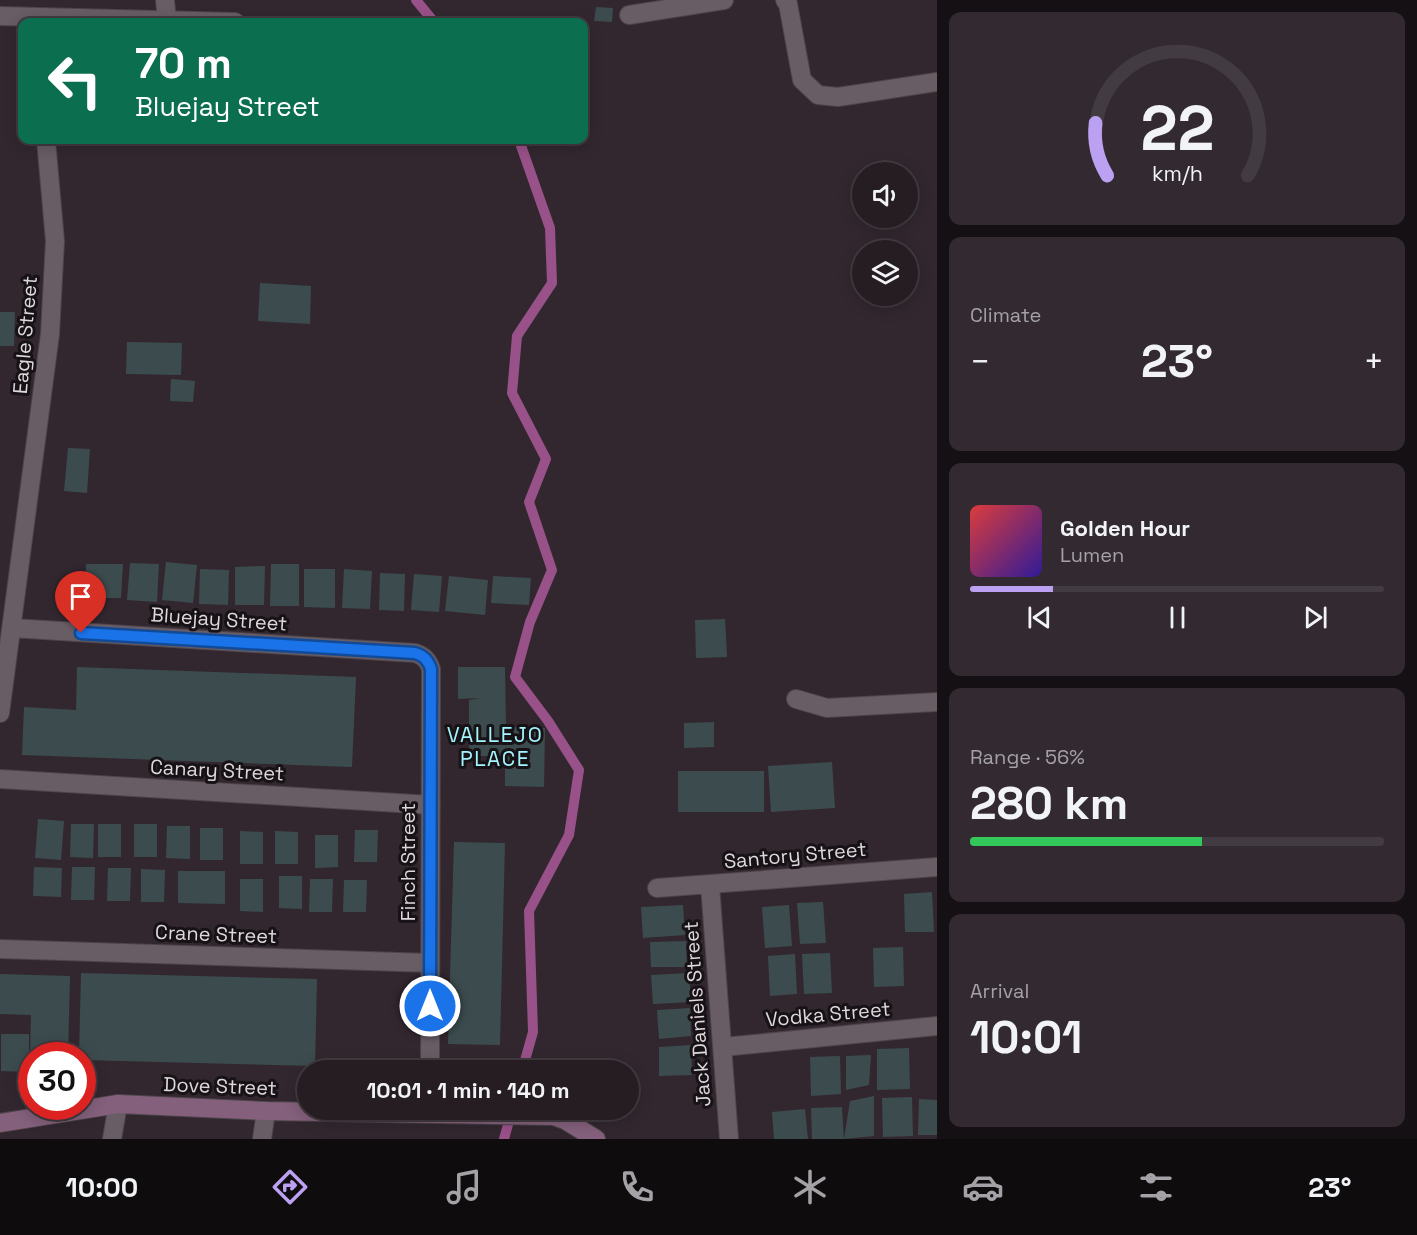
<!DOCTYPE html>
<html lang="en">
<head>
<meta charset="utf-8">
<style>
  :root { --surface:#261d23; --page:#322a30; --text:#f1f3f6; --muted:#a4a2a6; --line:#423b41; --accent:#bca0f2 }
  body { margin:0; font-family:"Space Grotesk",sans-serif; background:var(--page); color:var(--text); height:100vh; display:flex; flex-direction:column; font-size:22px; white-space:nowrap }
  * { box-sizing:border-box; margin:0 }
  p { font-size:20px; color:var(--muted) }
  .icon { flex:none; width:33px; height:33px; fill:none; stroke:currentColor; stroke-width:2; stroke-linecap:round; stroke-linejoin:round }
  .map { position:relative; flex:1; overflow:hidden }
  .details { display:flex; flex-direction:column; gap:12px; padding:12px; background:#151013; width:480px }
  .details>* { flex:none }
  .banner { position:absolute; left:18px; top:18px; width:570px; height:126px; border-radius:12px; box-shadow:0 3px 15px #0003,0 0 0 2px var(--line); background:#0b6e4f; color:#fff; overflow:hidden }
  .buttons { position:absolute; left:852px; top:162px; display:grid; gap:12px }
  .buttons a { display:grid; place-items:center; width:66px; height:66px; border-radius:50%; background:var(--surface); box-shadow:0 3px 15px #0003,0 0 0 2px var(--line); font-size:30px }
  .speed { position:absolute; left:18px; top:1042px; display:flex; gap:12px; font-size:30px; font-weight:700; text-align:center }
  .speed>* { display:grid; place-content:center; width:78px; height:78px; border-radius:50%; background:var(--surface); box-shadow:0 3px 15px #0003,0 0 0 2px var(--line); line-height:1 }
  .speed .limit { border:9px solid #d22; background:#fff; color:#111 }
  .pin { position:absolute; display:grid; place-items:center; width:51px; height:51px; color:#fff; margin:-62px -26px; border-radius:50% 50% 50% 0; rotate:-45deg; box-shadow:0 0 6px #0007 }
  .pin .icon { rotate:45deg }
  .me { position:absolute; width:66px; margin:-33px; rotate:0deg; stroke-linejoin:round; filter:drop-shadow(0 0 4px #0008) }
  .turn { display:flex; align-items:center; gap:21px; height:126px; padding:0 18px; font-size:27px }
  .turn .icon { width:78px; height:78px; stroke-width:2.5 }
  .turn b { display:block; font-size:42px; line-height:51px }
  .big { font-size:45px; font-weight:700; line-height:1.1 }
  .details .card { flex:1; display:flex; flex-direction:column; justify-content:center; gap:9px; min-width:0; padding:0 21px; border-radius:12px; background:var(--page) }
  .details .dial { align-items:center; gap:0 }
  .dial svg { height:156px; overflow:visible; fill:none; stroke:var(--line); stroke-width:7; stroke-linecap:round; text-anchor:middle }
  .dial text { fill:var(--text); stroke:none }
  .song { display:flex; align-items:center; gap:18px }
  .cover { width:72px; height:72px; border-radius:9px; background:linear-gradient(135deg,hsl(0 70% 55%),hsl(250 70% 35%)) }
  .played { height:6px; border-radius:3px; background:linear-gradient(90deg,var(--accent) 20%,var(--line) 20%) }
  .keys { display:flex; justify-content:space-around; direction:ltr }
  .heat { display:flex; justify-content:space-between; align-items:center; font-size:33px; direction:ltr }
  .charge { height:9px; border-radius:4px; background:linear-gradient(90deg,#34c759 56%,var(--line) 0) }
  .trip { position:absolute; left:297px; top:1060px; width:342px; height:60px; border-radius:30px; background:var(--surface); box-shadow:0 3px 15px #0003,0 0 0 2px var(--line); font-weight:700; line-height:60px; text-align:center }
  .tabs { display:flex; height:96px; justify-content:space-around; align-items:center; background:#0f0c0e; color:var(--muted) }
  .tabs .icon { width:42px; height:42px }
  .tabs .selected { color:var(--accent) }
  .tabs b { font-size:27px; color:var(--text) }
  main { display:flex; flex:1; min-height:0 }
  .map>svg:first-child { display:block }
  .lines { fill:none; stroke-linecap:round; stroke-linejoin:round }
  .stream { stroke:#995189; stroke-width:10 }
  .building { fill:#3c4c4e }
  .street-casing { stroke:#4d444a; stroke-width:20 }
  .secondary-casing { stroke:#4d444a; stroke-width:20 }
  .street { stroke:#685c65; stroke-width:18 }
  .secondary { stroke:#84607c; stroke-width:18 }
  .route-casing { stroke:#114b97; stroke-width:15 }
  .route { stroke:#1a73e8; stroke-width:10 }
  .labels { text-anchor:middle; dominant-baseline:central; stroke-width:6; stroke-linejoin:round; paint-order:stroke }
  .street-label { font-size:20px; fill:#ded7dc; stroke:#171215 }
  .neighbourhood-label { font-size:21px; letter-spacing:1.5px; fill:#a3f4fe; stroke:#171215 }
</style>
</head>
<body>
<main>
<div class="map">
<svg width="937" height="1139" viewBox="0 0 937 1139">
  <rect width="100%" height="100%" fill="#32272f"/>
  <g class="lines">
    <path class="stream" d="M416,0L434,22
      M519,140L550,228L552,283L517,336L512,393L546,459L529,502L552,570L530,622L515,677L548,721L579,770L569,835L529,911L533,1032L522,1071
      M504,1139L512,1110"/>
  </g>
  <path class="building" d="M596,7L613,8L612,22L594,21Z
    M260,283L311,286L310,324L258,321Z
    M0,312H15L14,346H0Z
    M127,342L182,343L181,375L126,374Z
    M171,379L195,381L193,402L170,401Z
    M68,448L90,449L87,493L64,491Z
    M166,562L197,565L193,603L162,600Z
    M130,563L159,564L157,602L127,600Z
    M86,564H123L121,598H85Z
    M271,564H299V606H270Z
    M265,566L264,605H235V567Z
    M200,569L229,570L228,605L199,604Z
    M304,569H335V608L304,607Z
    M344,569L372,571L370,609L342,608Z
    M380,573L405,574L404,611L379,610Z
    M414,574L442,576L439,612L411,610Z
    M449,576L488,580L485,615L445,611Z
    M493,576L531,578L529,605L491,603Z
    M725,619L727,657L696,658L695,620Z
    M77,667L356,677L352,767L22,755L24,707L76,710Z
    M458,667H505L506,727L545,728L544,787L505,786V756H469V700L480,698L458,699Z
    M714,722V747L684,748V723Z
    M832,762L835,808L771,812L768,766Z
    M678,771H764V812H678Z
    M38,819L64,821L61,860L35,858Z
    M71,824H94L93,858L70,857Z
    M98,824H121V857H98Z
    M134,824H157V857H134Z
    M167,826H190V859L166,858Z
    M200,828H223V860H200Z
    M355,830H378L377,862H354Z
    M240,831L263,832V864H240Z
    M275,831L298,832V864H275Z
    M315,835H338V867L315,868Z
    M454,842L505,843L500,1045L448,1044Z
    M34,867L62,868L61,897L33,896Z
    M72,867H95L94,900H71Z
    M108,868H131L130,901H107Z
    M141,869L165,870L164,902H141Z
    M178,871H225V904L178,903Z
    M279,876H302V909L279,908Z
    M240,879H263V912L240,911Z
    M310,879H333L332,912H309Z
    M344,880H367L366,912H343Z
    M932,892L934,932H905L904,894Z
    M823,902L826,943L800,944L797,903Z
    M683,905L685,935L643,938L641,907Z
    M789,905L792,946L765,948L762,907Z
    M686,941L687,967H651L650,942Z
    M903,947L904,986L874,987L873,948Z
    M830,953L832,993L804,994L802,954Z
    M795,954L797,994L770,996L768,956Z
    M81,973L317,979L315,1066L82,1060V1056H79Z
    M689,973L691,1002L653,1004L651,975Z
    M0,974L70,976L68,1056H30L31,1015L0,1014Z
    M690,1008L691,1036L659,1039L657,1010Z
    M1,1034H29V1072L1,1071Z
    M691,1045L692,1075L659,1076V1047Z
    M909,1048L910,1089L877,1090V1049Z
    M871,1055L869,1085L846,1090V1056Z
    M840,1056L841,1094L811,1096L810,1057Z
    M874,1096V1136L844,1139L850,1101Z
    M912,1097L913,1136L883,1137L882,1098Z
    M919,1099L937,1100V1135H918Z
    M842,1107L844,1139H812L811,1108Z
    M805,1109L808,1139H774L772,1112Z"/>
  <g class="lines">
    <defs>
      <path id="street" d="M165,0L167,21
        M785,0L788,4L802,80L818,95L838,97L937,82
        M629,15L724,0
        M0,16L235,22
        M12,628L415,653C424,656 428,660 431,669L430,1071
        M796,699L827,708L937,702
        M0,713L50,334L55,241L46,140
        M0,779L431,805
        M710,885L729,1139
        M657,888L937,867
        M0,949L430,963
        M723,1047L937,1026
        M112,1139L118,1104
        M262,1139L266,1111"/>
      <path id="secondary" d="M0,1123L118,1104L266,1111L554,1116L565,1120L596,1139"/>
    </defs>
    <use href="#street" class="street-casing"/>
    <use href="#secondary" class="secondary-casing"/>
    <use href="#street" class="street"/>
    <use href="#secondary" class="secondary"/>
  </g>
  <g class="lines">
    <defs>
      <path id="route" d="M81,633L415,653C424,656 428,660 431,669L430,1006"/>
    </defs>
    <use href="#route" class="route-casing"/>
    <use href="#route" class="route"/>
  </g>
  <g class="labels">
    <g class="street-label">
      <text transform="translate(25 335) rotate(-85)">Eagle Street</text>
      <text transform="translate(219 619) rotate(4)">Bluejay Street</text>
      <text transform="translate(217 770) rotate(3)">Canary Street</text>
      <text transform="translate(795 855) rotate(-5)">Santory Street</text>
      <text transform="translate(408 862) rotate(-90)">Finch Street</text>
      <text transform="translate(216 934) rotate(2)">Crane Street</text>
      <text transform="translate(697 1014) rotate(-94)">Jack Daniels Street</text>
      <text transform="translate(828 1014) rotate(-5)">Vodka Street</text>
      <text transform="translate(220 1086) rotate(2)">Dove Street</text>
    </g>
    <g class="neighbourhood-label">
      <text x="495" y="734">VALLEJO<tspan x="495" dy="24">PLACE</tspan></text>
    </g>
  </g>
</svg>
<div class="buttons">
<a><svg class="icon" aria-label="sound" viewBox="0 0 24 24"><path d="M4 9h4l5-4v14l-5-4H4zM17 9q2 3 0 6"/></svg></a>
<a><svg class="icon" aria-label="layers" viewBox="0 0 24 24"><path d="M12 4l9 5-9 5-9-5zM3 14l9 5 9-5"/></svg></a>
</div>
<div class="speed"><div class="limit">30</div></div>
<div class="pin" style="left:81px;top:633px;background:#d93025"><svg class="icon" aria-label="arrive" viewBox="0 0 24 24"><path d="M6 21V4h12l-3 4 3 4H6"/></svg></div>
<svg class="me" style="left:430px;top:1006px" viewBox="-20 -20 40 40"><circle r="17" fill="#1a73e8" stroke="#fff" stroke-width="3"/><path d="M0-11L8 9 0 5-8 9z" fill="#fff"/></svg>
<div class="trip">10:01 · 1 min · 140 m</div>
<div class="banner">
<div class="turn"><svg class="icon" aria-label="left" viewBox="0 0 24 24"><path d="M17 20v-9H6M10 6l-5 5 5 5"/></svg><div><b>70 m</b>Bluejay Street</div></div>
</div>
</div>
<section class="details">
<div class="card dial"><svg viewBox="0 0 100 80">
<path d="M14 69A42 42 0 1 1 86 69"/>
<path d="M14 69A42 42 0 0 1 8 42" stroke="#bca0f2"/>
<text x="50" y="56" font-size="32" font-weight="700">22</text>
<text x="50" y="72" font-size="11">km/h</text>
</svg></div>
<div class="card"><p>Climate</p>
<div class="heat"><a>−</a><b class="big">23°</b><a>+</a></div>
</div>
<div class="card">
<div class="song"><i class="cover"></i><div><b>Golden Hour</b><p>Lumen</p></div></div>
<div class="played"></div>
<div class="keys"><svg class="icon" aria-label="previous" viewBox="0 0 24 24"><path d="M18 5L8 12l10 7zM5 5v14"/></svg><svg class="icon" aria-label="pause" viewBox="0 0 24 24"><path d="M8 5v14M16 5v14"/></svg><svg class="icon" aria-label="next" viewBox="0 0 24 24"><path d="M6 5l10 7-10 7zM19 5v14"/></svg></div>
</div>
<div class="card"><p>Range · 56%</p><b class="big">280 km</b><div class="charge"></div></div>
<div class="card"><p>Arrival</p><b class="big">10:01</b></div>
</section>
</main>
<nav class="tabs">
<b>10:00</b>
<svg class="icon selected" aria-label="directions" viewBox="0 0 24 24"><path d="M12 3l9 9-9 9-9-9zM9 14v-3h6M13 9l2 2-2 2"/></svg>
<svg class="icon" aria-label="music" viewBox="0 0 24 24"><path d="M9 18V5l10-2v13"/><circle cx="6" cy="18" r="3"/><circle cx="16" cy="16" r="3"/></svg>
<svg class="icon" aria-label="phone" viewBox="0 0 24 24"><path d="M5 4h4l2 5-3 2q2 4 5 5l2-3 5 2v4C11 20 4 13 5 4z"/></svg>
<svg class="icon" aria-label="climate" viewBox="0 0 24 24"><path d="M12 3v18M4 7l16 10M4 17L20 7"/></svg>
<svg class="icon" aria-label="car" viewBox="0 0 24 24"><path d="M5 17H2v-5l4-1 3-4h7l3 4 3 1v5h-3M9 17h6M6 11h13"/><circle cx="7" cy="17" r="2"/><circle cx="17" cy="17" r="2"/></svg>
<svg class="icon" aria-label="filters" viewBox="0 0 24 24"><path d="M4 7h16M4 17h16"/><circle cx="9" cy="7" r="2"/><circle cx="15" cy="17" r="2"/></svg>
<b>23°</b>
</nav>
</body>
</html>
